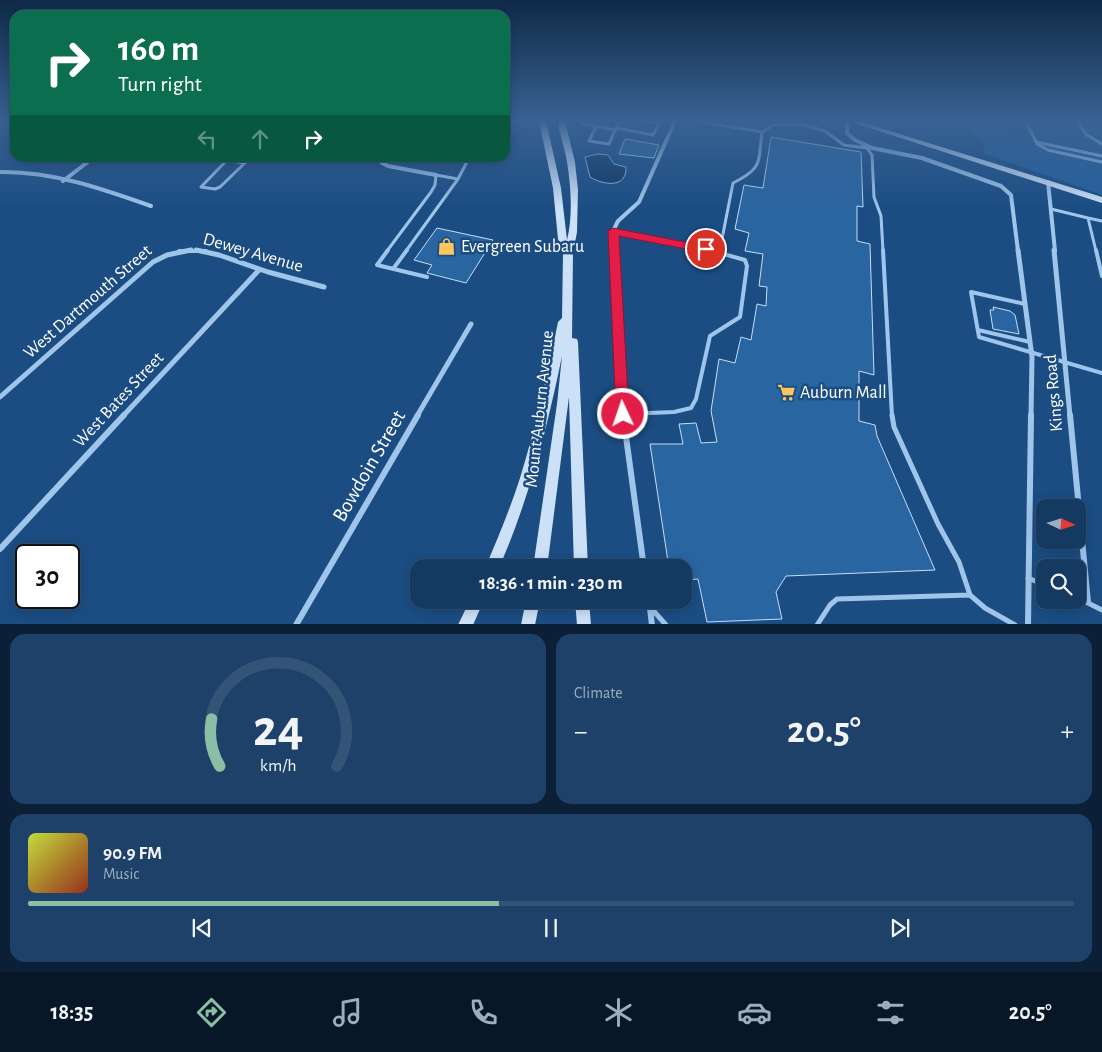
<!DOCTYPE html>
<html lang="en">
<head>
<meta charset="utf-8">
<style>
  :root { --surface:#143a62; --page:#1d4168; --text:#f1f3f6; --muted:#9dadbe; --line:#335477; --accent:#8abfa5 }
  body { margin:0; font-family:"Alegreya Sans",sans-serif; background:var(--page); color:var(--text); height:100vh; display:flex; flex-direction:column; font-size:19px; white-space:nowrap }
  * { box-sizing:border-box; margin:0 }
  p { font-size:16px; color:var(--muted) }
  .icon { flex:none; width:28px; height:28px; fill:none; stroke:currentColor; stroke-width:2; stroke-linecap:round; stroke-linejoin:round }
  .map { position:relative; height:624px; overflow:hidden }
  .drawer { display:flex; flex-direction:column; gap:10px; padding:10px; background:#0b2036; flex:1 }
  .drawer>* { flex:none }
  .guide { position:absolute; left:10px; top:10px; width:500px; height:152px; border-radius:15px; box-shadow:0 2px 12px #0003,0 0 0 1px var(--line); background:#0b6e4f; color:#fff; overflow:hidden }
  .needle { width:32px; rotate:94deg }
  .controls { position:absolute; left:1036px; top:499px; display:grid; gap:10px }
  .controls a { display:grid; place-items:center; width:50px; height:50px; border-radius:10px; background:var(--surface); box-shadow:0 2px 12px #0003,0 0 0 1px var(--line); font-size:25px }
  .speed { position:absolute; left:15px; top:544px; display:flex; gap:10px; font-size:25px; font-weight:700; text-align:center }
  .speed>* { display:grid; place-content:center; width:65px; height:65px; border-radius:50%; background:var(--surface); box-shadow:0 2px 12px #0003,0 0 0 1px var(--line); line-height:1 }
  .speed .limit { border:2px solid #111; border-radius:8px; background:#fff; color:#111 }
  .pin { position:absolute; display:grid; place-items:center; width:42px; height:42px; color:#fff; margin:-21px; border:2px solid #fff; border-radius:50%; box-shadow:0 1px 5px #0007 }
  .me { position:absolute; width:55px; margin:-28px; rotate:357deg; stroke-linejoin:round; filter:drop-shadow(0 0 4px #0008) }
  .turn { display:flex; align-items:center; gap:18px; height:105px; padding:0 25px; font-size:22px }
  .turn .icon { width:65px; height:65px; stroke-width:2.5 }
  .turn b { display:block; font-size:35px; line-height:42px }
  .lanes { display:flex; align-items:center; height:48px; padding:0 25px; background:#0003; justify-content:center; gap:25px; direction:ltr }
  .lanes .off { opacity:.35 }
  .big { font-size:38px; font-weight:600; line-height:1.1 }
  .drawer .widget { flex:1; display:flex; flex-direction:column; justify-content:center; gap:8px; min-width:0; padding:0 18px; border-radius:15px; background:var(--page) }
  .drawer .dial { align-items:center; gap:0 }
  .dial svg { height:130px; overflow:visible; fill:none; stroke:var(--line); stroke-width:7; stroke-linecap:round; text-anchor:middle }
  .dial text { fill:var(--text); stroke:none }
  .song { display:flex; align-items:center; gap:15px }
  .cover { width:60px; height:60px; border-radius:8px; background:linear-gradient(135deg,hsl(70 70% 55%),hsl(10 70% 35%)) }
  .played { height:5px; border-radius:2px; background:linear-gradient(90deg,var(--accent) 45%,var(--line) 45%) }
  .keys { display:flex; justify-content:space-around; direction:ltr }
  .heat { display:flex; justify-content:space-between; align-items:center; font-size:28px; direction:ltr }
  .drawer .tiles { flex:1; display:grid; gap:10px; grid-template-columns:1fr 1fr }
  .widget:last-child { grid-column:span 2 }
  .trip { position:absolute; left:410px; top:559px; width:282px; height:50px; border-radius:15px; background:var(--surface); box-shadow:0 2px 12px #0003,0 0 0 1px var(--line); font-weight:600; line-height:50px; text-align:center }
  .dock { display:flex; height:80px; justify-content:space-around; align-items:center; background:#081727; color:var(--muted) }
  .dock .icon { width:35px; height:35px }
  .dock .selected { color:var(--accent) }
  .dock b { font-size:22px; color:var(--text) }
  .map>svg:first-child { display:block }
  .green { fill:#24609c }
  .water { fill:#113861; stroke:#92c1ed }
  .building { fill:#2965a1; stroke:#c4def8 }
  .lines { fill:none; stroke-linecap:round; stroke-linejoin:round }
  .service-far2 { stroke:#a0c5eb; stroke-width:3 }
  .service-far1 { stroke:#a0c5eb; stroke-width:4 }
  .service { stroke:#a0c5eb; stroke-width:5 }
  .minor-far2 { stroke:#a0c5eb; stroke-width:4 }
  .minor-far1 { stroke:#a0c5eb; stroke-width:5 }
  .minor { stroke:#a0c5eb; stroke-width:6 }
  .secondary { fill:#cce1f8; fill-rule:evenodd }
  .route { fill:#e11d48; stroke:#92132f }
  .labels { text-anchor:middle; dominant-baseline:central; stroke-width:5; stroke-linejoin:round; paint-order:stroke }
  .poi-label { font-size:18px; fill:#fff; stroke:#1b4d83; text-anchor:start }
  .street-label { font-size:18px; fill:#fff; stroke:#1b4d83 }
  .near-street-label { font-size:21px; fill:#fff; stroke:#1b4d83 }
</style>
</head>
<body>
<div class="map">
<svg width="1102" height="625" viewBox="0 0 1102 625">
  <rect width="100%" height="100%" fill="#1b4d83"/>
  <path class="green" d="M978,121C995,121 1011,138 1027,135L1023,121H1102V195L983,153L985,148L983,141L970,130L972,123Z"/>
  <path class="water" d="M598,154L608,155L614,164L626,167C627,189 603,185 590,177L585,157Z"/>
  <path class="building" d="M771,137L861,152L863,207L857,206V241L870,244L874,375L859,371V421L875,425L877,436L935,570L786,576L776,592L782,619L707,622L698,579L684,580V568H669L650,444H683L679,424L696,423L701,443L717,442L711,411L719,359L735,363L741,337L751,340L757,304L766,306L767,287L759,286L763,254L745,251L749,233L735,229L744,185L763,188Z
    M625,139L659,145L654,158L619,154Z
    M437,228L493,240L466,283L427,273L432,265L414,260Z
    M993,307L1010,311L1015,315L1019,334L993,329L990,310H994Z"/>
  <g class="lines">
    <path class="service-far2" d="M580,121L584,124L616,130
      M645,121L659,123
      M697,121L762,132L773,125L802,124L825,131L844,145L867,148L872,155L874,197L881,216L883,251
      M1026,121L1036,142L1102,156
      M1081,121L1080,126L1087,135L1102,144
      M596,127L589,141L609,144L619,121
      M617,128L653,135L660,121
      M1037,144L1048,150L1102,162
      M229,158L201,187L215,189L220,187L250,158
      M227,160L244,163
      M1051,209L1088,218L1096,251
      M1088,218L1102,221
      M613,231L716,251
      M387,251L431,192L435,185L436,175L458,179
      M406,251L458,179L469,158
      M723,251L721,244L733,183C763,168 758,163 762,132"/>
    <path class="service-far1" d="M388,250L377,265L427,277
      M723,250L724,253
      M883,250L892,416
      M1096,250L1102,276
      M393,269L407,250
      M1025,304L971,292L979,337L1102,373
      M978,330L1030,342
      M623,414L674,412L691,408L696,399L710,336L740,317L747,266L745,260L709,250"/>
    <path class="service" d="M892,415L894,427L938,524L959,562L970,595L985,608L1015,625
      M1028,578L1045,585
      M1078,598L1102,610
      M651,608L666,625
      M817,625L830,605L837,599L970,595"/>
    <path class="minor-far2" d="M850,121L847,125V133L855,140L872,148L922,158L1001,186L1011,195L1018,251
      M381,158L382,163L388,166L436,175
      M0,172C52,171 103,189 151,206
      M63,181L93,158
      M1048,182L1055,251
      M179,251H206
      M614,251L613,231L618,221L639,202L675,121"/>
    <path class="minor-far1" d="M196,250L219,255L268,272L324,287
      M614,250L623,416
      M1018,250L1032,357L1031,416
      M1054,250L1070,416
      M0,397L153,262L167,255L191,250
      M123,416L259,270
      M417,416L471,324"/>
    <path class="minor" d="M623,415L644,568
      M1070,415L1088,602
      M0,549L124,415
      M649,600L652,625
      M296,625L418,415
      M1028,625L1031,415"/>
    <path class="secondary" d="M539,121H546L561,188L567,240C573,216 571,186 567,162C565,148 559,134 558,121H565L575,162L578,190L577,232L573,253L572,338L577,339L578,342L588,568H574L569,397L547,568H533L557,404L562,356C547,429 529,499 499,568H485C498,538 510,509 520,478C536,427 547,375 558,322L562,318L563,253L558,239L553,188Z
      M848,121H858L1102,197V203Z
      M470,600H484L473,625H458Z
      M526,600H540L535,625H521Z
      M575,600H589L591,625H577Z"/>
  </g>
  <linearGradient id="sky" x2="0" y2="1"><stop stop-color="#0f2a48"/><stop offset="0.58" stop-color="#396293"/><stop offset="1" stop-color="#396293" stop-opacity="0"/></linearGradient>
  <rect width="1102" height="208" fill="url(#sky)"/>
  <path class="route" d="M613,228L706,246L711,249L706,253L619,236L629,414L627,418H618L616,414L608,231Z"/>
  <defs>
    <symbol id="shop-bare" viewBox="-9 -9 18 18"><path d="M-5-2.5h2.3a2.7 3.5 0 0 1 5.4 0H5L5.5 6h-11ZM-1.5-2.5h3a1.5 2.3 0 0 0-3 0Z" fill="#fdc65c" stroke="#1b4d83" stroke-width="2.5" paint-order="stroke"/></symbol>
    <symbol id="supermarket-bare" viewBox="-9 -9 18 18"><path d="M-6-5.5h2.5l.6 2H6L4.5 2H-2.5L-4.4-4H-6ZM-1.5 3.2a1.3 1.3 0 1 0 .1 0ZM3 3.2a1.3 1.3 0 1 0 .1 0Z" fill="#fdc65c" stroke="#1b4d83" stroke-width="2.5" paint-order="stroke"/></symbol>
  </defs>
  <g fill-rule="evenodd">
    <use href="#shop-bare" x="434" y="234" width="25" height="25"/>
    <use href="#supermarket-bare" x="774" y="380" width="25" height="25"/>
  </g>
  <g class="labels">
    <g class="poi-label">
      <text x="461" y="247">Evergreen Subaru</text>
      <text x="800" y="393">Auburn Mall</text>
    </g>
    <g class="street-label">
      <text transform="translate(253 253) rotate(16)">Dewey Avenue</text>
      <text transform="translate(88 302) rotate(-41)">West Dartmouth Street</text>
      <text transform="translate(1054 393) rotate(-95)">Kings Road</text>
      <text transform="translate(119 400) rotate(-47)">West Bates Street</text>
      <text transform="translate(540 409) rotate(-84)">Mount Auburn Avenue</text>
    </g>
    <g class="near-street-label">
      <text transform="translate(369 466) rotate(-60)">Bowdoin Street</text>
    </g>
  </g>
</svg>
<div class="controls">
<a><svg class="needle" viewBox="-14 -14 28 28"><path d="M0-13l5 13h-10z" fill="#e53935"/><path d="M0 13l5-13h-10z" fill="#9dadbe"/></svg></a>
<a><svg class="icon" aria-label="search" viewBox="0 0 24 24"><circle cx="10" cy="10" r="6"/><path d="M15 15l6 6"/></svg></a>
</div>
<div class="speed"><div class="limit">30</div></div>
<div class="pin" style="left:706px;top:249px;background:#d93025"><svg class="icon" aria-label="arrive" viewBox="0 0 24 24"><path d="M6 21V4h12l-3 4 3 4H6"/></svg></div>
<svg class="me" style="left:623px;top:414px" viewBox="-20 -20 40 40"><circle r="17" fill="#e11d48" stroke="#fff" stroke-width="3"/><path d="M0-11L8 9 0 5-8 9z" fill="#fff"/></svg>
<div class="trip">18:36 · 1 min · 230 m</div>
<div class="guide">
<div class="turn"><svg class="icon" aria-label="right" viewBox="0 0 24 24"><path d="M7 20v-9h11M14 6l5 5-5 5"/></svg><div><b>160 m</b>Turn right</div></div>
<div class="lanes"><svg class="icon off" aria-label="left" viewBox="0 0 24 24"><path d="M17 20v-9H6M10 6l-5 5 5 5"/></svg><svg class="icon off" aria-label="ahead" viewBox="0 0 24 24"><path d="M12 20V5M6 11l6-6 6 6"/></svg><svg class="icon" aria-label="right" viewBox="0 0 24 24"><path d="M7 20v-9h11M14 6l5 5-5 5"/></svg></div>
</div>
</div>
<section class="drawer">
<div class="tiles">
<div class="widget dial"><svg viewBox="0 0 100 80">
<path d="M14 69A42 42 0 1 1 86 69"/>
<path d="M14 69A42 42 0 0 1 9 40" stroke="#8abfa5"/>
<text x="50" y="56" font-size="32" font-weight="700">24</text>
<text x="50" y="72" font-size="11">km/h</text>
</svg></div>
<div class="widget"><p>Climate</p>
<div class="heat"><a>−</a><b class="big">20.5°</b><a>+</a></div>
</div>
<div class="widget">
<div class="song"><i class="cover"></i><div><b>90.9 FM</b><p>Music</p></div></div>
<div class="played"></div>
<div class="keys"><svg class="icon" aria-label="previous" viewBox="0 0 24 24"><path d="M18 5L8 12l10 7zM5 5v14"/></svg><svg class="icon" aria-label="pause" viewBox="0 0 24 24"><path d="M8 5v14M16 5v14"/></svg><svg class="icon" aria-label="next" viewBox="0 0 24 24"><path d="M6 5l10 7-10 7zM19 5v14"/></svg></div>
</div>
</div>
</section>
<nav class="dock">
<b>18:35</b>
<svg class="icon selected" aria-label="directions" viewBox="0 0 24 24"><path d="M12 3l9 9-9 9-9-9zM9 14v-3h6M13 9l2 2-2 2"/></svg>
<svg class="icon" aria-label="music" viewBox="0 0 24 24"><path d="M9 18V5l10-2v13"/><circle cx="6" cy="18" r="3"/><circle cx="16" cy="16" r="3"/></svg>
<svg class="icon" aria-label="phone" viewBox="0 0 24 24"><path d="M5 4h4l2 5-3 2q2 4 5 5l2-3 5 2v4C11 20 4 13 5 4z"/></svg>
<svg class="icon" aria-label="climate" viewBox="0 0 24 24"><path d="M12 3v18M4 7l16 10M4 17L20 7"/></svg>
<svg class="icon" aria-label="car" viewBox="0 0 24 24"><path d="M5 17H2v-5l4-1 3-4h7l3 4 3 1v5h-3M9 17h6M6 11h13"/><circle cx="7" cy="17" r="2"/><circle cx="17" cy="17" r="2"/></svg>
<svg class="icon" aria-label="filters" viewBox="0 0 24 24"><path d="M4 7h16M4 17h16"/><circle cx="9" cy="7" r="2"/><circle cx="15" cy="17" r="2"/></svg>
<b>20.5°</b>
</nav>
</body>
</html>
